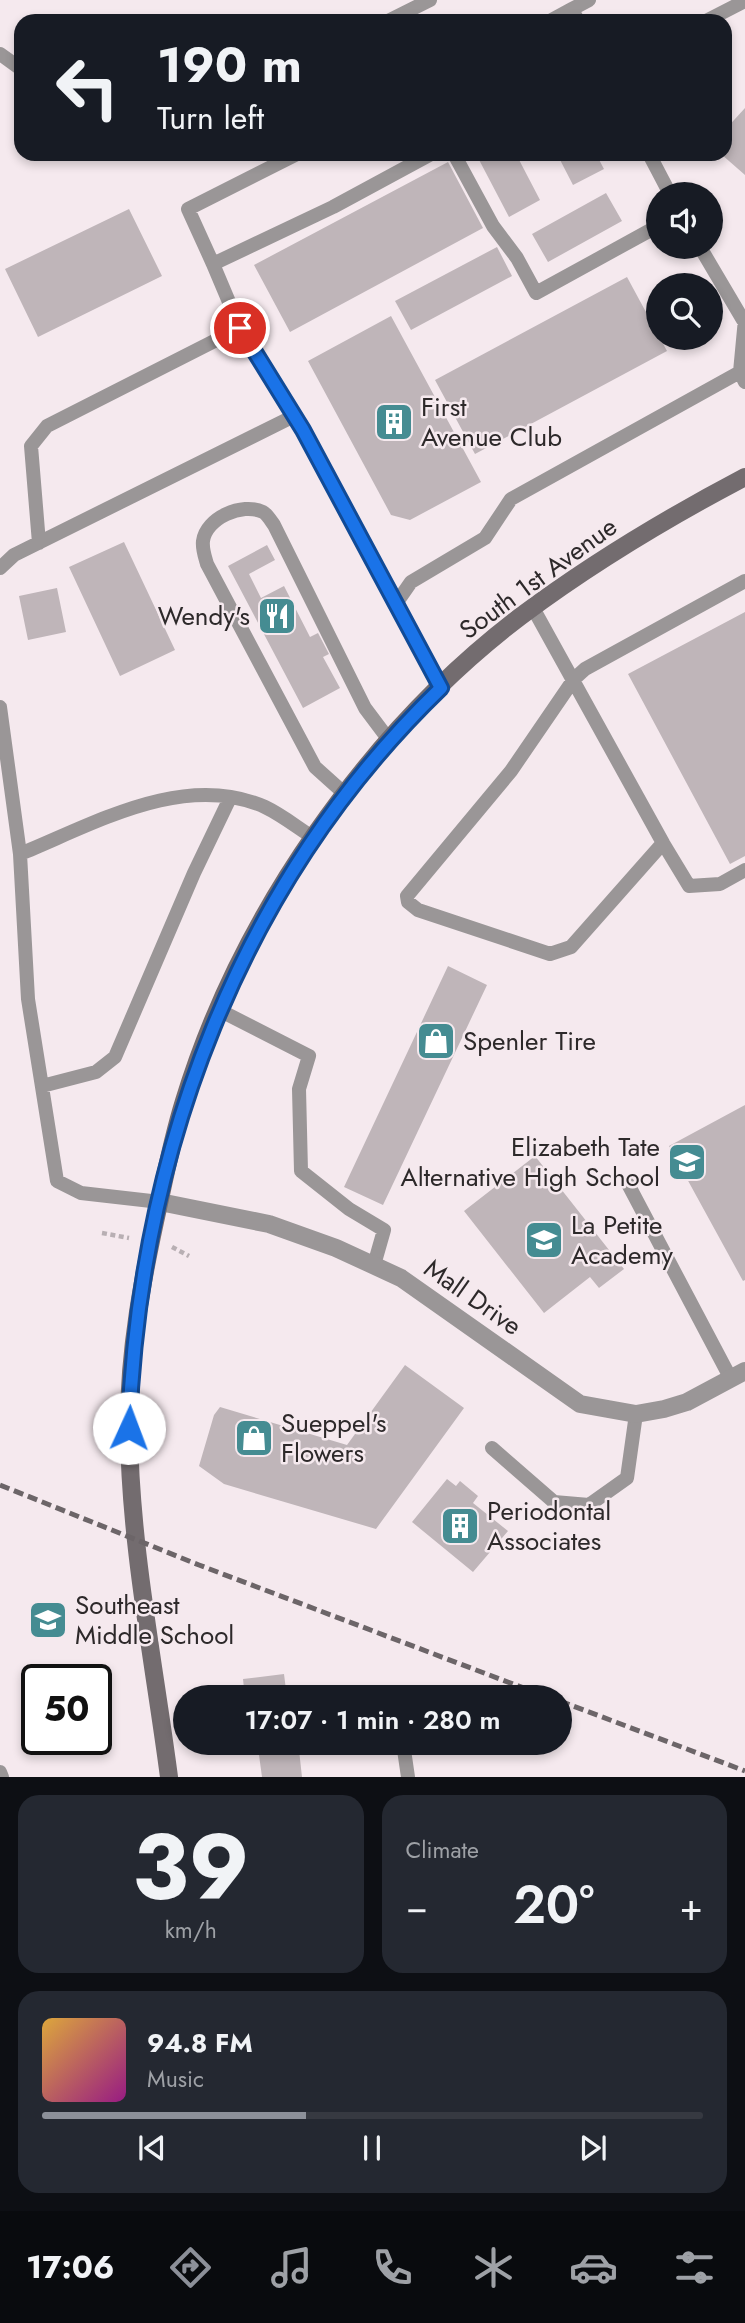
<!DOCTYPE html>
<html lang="en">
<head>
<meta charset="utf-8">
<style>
  :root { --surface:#171b24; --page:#242831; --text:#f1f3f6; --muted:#9ea1a6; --line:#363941; --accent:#8c9099 }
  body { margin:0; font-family:Jost,sans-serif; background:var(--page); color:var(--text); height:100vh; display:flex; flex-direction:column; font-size:26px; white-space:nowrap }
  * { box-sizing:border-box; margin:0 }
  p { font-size:23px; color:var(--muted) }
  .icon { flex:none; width:38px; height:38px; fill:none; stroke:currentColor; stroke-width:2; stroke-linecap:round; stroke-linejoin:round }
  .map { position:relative; height:1777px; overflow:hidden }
  .drawer { display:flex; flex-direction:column; gap:18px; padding:18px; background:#0d0f14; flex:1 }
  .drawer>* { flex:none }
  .hud { position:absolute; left:14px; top:14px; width:718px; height:147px; border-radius:21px; box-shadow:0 4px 10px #0003; background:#171b24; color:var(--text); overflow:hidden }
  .tools { position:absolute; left:646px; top:182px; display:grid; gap:14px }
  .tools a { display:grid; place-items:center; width:77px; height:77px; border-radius:50%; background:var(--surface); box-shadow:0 4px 10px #0003; font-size:35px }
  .speed { position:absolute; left:21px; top:1664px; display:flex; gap:14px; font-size:35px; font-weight:700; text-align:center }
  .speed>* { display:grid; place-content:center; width:91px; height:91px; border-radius:50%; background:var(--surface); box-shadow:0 4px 10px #0003; line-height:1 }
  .speed .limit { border:4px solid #111; border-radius:10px; background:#fff; color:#111 }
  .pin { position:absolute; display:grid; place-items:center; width:60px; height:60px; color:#fff; margin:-30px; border:4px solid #fff; border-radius:50%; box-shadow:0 2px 7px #0007 }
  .me { position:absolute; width:77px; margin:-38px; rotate:2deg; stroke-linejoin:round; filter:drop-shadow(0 0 5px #0008) }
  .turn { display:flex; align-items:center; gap:24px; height:147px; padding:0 28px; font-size:32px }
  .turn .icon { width:91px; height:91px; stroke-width:2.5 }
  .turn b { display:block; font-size:49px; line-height:60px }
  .big { font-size:52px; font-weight:600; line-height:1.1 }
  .drawer .tile { flex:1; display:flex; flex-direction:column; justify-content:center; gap:10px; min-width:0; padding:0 24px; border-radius:21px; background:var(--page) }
  .drawer .dial { align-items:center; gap:0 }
  .dial b { font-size:91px; line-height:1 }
  .song { display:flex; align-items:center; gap:21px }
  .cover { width:84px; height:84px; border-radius:10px; background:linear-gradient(135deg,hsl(40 70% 55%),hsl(310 70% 35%)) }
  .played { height:7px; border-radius:4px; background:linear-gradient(90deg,var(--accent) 40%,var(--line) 40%) }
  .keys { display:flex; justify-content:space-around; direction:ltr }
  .heat { display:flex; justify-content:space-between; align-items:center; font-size:38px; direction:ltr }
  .drawer .tiles { flex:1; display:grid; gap:18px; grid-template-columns:1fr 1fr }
  .tile:last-child { grid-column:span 2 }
  .trip { position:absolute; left:173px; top:1685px; width:399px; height:70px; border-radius:35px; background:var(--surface); box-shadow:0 4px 10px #0003; font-weight:600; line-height:70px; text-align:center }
  .menu { display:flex; height:112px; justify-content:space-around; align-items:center; background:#090b0e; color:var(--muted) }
  .menu .icon { width:49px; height:49px }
  .menu .active { color:var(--accent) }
  .menu b { font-size:32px; color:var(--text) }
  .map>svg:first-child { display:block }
  .building { fill:#bfb5b9 }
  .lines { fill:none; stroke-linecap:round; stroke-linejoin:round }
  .path { stroke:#b8afb3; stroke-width:4.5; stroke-dasharray:5 3.5; stroke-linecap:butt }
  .service { stroke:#9a9697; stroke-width:14 }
  .minor { stroke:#9a9697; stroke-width:18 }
  .secondary { stroke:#736c6f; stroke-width:18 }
  .rail { stroke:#6c6568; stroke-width:5; stroke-dasharray:10 5; stroke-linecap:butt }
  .route-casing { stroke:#114b97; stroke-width:18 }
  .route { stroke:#1a73e8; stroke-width:12 }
  .labels { text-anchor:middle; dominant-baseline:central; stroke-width:5; stroke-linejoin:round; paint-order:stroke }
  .poi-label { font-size:26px; fill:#2d292a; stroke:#f5e9ee; text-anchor:start }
  .street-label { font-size:26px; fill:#2d292a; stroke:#f5e9ee }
</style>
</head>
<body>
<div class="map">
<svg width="745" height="1777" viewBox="0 0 745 1777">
  <rect width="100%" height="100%" fill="#f5e9ee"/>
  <path class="building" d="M745,108V175L721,154H724V131Z
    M476,154H516L540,200L509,217Z
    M557,154H596L604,169L573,185Z
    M448,162L483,228L290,332L254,265Z
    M606,193L622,221L548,262L532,234Z
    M129,209L162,276L38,337L5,269Z
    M497,247L512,276L411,330L395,301Z
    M627,277L667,351L475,454L435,380Z
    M391,316L481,482L410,520L391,515L308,361Z
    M124,542L175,650L120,676L69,567Z
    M267,545L275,560L249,574L261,598L284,586L310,637L318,633L329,654L323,657L340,688L303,708L228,566Z
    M57,588L66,632L28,640L19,596Z
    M745,612V856L730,864L628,674Z
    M448,966L487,985L383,1205L344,1187Z
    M745,1105V1280L743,1281L669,1146Z
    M535,1156L624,1269L599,1288L590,1277L544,1313L464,1211Z
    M405,1365L464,1408L376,1529L224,1484L199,1466L214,1415L220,1407L347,1445Z
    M447,1479L456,1486L460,1481L478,1496L473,1503L508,1531L473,1572L412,1522Z
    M284,1674L287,1698H245L243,1679Z
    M299,1750L302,1777H262L259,1755Z"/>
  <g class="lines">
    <path class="path" d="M102,1233L129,1238
      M172,1247L189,1256"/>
    <path class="service" d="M572,9L589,0
      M388,21L430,0
      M550,21L572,9L578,21
      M706,21L745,1
      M0,54L21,69
      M431,154L333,207L213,264L240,328L303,430L441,688
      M454,154L493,226L517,258L536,293L658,226
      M649,154L670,194
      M700,247L743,320
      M213,264L188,209L297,154
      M745,319L740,372L745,382
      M39,543L31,446L47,426L240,328
      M0,568L14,555L294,416
      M395,605L411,582L485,538L511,499L740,372
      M533,608L663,843L571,947L550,954L418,910L408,902L407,896L511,771L574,679L585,669L745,581
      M0,707L20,854L28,999L57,1181L81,1193L160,1202
      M345,794L315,767L207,564C205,557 202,549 203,541C206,518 242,502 263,512C267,514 271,521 274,525L365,708L389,740
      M663,843L689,886L720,884L745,870
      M20,854C94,824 184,771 265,807C282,815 298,828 314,838
      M219,1010L309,1056L299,1089L301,1171L349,1209L384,1230L374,1265
      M42,1086L96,1072L115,1057L194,873L230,798
      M628,1184L731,1379
      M492,1448L554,1502L589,1505L627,1478L636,1414
      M403,1743L408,1777
      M0,1772L2,1777"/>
    <path class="minor" d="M160,1202L269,1224L336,1248L401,1278L580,1404L636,1414L664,1409L687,1402L745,1371"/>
    <path class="secondary" d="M169,1777C154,1662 130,1545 129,1430C128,1352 143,1275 160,1199C167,1166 174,1133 184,1101C240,917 368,732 521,616C592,563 667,518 745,477"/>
    <path class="rail" d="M0,1485L199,1565L550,1698
      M560,1701L745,1771"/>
  </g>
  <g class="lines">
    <defs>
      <path id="route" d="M129,1428C139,1152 240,882 441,688L303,430L240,328"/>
    </defs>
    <use href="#route" class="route-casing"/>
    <use href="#route" class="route"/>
  </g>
  <defs>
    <symbol id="building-square" viewBox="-11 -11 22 22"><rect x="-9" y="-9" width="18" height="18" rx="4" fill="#458c92" stroke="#f5e9ee"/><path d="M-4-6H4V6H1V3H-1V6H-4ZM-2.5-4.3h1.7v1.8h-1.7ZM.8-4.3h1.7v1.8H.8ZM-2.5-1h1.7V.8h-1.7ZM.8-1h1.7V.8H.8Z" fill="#fff"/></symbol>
    <symbol id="restaurant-square" viewBox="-11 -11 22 22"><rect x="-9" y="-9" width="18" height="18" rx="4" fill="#458c92" stroke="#f5e9ee"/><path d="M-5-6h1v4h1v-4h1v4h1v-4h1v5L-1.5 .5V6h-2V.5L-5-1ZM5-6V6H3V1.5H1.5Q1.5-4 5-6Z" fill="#fff"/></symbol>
    <symbol id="shop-square" viewBox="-11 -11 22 22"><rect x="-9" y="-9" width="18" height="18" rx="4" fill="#458c92" stroke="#f5e9ee"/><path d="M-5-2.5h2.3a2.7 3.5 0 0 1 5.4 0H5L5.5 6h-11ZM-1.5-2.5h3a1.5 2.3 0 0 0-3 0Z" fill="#fff"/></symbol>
    <symbol id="school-square" viewBox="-11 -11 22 22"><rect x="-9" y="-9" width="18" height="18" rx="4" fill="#458c92" stroke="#f5e9ee"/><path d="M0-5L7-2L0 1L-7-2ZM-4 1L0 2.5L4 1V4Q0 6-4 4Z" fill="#fff"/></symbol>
  </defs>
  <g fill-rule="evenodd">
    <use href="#building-square" x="372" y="400" width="44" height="44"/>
    <use href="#restaurant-square" x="255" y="594" width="44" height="44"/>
    <use href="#shop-square" x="414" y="1019" width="44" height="44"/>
    <use href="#school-square" x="665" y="1140" width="44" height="44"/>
    <use href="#school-square" x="522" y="1218" width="44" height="44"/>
    <use href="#shop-square" x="232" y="1416" width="44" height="44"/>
    <use href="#building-square" x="438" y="1504" width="44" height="44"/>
    <use href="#school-square" x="26" y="1598" width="44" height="44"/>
  </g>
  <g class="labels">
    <g class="poi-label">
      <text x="421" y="407">First<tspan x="421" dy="30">Avenue Club</tspan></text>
      <text x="250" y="616" text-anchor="end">Wendy's</text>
      <text x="463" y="1041">Spenler Tire</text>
      <text x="660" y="1147" text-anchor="end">Elizabeth Tate<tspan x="660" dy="30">Alternative High School</tspan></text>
      <text x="571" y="1225">La Petite<tspan x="571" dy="30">Academy</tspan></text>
      <text x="281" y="1423">Sueppel's<tspan x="281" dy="30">Flowers</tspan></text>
      <text x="487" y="1511">Periodontal<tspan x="487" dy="30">Associates</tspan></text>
      <text x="75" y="1605">Southeast<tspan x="75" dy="30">Middle School</tspan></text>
    </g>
    <g class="street-label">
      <text transform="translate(538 578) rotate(-36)">South 1st Avenue</text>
      <text transform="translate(473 1297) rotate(35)">Mall Drive</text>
    </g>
  </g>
</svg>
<div class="tools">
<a><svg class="icon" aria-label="sound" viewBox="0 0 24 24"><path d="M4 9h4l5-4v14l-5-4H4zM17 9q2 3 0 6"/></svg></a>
<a><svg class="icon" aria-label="search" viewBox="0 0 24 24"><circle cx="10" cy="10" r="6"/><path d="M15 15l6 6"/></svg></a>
</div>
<div class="speed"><div class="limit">50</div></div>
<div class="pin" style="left:240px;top:328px;background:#d93025"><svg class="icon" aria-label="arrive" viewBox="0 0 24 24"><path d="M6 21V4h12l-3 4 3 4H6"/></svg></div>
<svg class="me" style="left:129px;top:1428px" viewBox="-20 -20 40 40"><circle r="19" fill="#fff"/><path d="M0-13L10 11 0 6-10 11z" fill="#1a73e8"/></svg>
<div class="trip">17:07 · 1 min · 280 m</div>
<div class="hud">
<div class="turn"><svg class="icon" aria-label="left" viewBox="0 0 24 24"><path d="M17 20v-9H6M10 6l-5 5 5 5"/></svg><div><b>190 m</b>Turn left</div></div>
</div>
</div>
<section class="drawer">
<div class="tiles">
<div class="tile dial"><b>39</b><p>km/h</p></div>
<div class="tile"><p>Climate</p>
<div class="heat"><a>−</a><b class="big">20°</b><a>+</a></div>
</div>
<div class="tile">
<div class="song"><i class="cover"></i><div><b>94.8 FM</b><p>Music</p></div></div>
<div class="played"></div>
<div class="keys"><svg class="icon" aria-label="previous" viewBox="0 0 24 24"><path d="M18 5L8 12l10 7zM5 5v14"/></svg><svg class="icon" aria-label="pause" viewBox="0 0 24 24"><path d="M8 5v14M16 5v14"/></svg><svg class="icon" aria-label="next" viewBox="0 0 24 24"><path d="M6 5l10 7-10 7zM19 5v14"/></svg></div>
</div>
</div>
</section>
<nav class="menu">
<b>17:06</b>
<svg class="icon active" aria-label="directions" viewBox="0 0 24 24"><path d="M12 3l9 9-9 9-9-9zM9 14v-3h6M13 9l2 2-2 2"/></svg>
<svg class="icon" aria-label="music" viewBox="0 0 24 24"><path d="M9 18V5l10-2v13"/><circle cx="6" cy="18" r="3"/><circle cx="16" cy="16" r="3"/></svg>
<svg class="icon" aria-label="phone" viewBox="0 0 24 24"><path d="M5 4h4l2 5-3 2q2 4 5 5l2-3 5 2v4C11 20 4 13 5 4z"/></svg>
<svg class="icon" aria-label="climate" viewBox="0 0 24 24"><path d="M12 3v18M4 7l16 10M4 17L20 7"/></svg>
<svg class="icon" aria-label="car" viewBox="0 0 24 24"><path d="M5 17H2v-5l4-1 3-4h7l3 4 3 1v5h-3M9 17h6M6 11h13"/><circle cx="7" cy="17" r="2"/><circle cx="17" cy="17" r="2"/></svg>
<svg class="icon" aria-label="filters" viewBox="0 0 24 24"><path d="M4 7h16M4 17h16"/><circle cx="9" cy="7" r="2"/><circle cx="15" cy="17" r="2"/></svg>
</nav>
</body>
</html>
